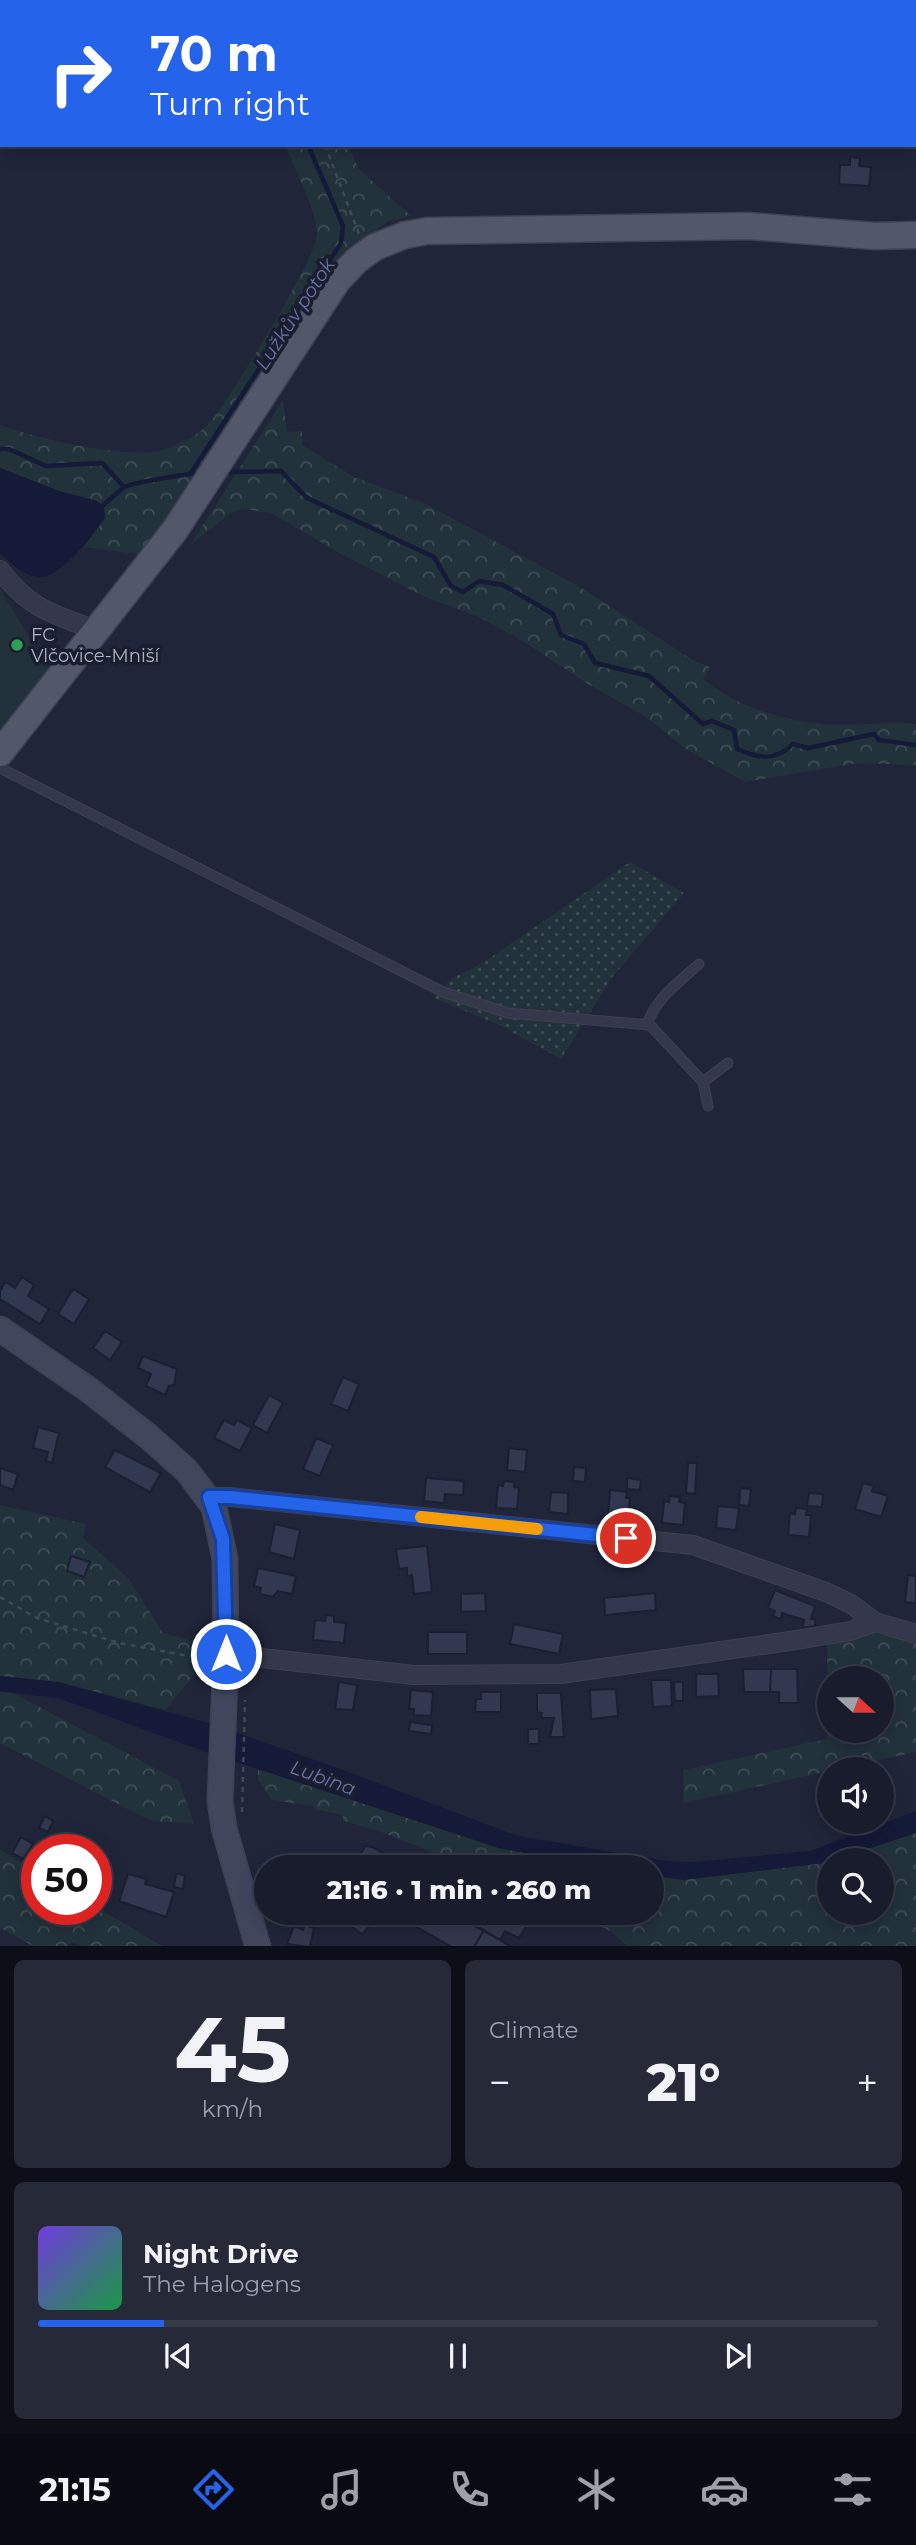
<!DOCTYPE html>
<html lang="en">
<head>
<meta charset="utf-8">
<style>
  :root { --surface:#181c2c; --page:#252938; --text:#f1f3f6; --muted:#9fa1a9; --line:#363a48; --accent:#2563eb }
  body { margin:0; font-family:Montserrat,sans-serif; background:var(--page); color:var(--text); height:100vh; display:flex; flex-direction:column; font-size:26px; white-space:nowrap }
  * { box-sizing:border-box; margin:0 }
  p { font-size:23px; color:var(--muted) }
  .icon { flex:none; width:38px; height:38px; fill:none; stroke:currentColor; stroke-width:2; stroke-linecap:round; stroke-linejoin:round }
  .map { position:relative; height:1946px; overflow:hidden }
  .details { display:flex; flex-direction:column; gap:14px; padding:14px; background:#0d0f18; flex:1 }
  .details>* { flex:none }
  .guide { position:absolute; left:0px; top:0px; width:917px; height:147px; box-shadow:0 4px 18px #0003,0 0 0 2px var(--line); background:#2563eb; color:#fff; overflow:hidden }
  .needle { width:46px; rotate:111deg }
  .fabs { position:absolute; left:817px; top:1666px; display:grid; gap:14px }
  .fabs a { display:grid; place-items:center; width:77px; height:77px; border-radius:50%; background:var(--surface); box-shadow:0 4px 18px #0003,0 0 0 2px var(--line); font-size:35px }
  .speed { position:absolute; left:21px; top:1834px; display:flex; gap:14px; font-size:35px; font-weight:700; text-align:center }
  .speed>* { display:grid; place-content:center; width:91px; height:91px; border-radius:50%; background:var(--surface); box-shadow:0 4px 18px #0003,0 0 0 2px var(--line); line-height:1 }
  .speed .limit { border:10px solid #d22; background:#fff; color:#111 }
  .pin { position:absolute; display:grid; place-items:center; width:60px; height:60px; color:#fff; margin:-30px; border:4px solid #fff; border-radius:50%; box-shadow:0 2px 7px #0007 }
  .me { position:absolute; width:77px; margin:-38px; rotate:0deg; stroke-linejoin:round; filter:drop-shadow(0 0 5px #0008) }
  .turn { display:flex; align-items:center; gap:24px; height:147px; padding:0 35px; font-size:32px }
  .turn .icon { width:91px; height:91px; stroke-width:2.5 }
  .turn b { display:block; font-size:49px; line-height:60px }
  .big { font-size:52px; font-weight:800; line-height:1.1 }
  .details .card { flex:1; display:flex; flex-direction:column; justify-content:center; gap:10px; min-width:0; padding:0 24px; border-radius:10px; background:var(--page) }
  .details .dial { align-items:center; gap:0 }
  .dial b { font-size:91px; line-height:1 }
  .song { display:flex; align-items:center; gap:21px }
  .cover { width:84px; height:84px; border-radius:10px; background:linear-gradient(135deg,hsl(260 70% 55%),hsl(140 70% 35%)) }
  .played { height:7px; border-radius:4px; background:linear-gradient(90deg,var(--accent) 15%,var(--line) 15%) }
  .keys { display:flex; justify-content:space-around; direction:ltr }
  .heat { display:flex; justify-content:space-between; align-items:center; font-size:38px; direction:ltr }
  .details .tiles { flex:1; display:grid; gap:14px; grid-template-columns:1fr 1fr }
  .card:last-child { grid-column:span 2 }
  .trip { position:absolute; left:254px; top:1855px; width:410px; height:70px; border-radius:35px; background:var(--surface); box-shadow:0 4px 18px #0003,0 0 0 2px var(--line); font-weight:800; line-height:70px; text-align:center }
  .tabs { display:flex; height:112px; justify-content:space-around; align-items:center; background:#0a0b12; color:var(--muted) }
  .tabs .icon { width:49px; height:49px }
  .tabs .on { color:var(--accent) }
  .tabs b { font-size:32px; color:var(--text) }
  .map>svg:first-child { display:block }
  .grass { fill:url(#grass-dots) }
  .forest { fill:url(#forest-crowns); fill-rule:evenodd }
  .pitch { fill:#22323b }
  .water { fill:#141a38 }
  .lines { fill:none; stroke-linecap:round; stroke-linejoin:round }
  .stream { stroke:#141a38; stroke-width:4.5 }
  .building { fill:#323850; stroke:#1c1f31; stroke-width:2 }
  .lane-casing { stroke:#3e4153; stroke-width:11 }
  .street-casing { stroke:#3e4153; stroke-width:20 }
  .secondary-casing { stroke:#3e4153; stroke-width:27 }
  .primary-casing { stroke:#3e4153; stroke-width:29 }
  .path { stroke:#3b4c53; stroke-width:2.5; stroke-dasharray:5 5; stroke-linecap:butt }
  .lane { stroke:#34384a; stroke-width:9 }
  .street { stroke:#34384a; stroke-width:18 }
  .secondary { stroke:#42465d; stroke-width:24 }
  .primary { stroke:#52576a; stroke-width:26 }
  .route-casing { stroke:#184099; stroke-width:18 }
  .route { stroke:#2563eb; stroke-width:12 }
  .slow { stroke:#f59e0b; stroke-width:12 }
  .leisure-dot { fill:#2e9e5b; stroke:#1a1e2f; stroke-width:2.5 }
  .labels { text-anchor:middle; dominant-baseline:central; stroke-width:7; stroke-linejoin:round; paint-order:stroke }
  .poi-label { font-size:18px; fill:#afb3c6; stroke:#1a1e2f; text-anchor:start }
  .water-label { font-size:19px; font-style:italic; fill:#6673a7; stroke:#1a1e2f }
</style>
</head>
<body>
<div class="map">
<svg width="916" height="1947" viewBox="0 0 916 1947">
  <defs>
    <pattern id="grass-dots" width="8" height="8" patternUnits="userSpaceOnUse" patternTransform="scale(1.75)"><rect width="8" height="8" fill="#22323b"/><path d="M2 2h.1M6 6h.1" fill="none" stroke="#404d56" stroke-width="1.8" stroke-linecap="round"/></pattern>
    <pattern id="forest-crowns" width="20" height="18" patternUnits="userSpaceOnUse" patternTransform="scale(1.75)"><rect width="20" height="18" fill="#22323b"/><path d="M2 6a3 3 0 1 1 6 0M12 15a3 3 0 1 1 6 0" fill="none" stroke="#404d56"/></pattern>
  </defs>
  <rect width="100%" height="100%" fill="#20253a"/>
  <path class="grass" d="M630,862L684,893L613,976L561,1059L499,1025L434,998L451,979L484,962Z"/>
  <path class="forest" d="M285,145H348L359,169L411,216L387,222L341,256L185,497L144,555L84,547L105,518L97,501L59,491L0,468V425C35,438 128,460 162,450C180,445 200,435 212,420C230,398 317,257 317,235C318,216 294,165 285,145Z
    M283,400L287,432L302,431V445L354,477L424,503L580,587L696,662L710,667L704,679C740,711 798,725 846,725C870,725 892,721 916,724V765L857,763L745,782L686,749L645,716L588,684L524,642L479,617L423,596L341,554L271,513L245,509L232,512L191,544Z
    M0,1505L86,1524L83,1538L128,1578L163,1633L199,1642L196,1672L166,1710L58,1682L0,1676Z
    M870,1632L916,1641V1752L683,1803V1770L827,1739V1644ZM830,1678H882V1731H830Z
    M0,1692L13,1693L179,1781L194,1824L151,1821L0,1743Z
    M258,1769L499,1848L603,1867H469L379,1831L343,1821V1815L313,1809V1806L272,1800L258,1780Z
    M916,1833V1946H628L610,1931L570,1913H651V1875L683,1880L829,1862L830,1913H882V1860H835Z
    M0,1850L37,1872V1909L96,1907L162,1946H82L71,1942L68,1946H33L0,1928Z"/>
  <path class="pitch" d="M0,589L49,669L0,729Z"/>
  <path class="water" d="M0,468L59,491L97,501L104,507L105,518C93,534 59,582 36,577C22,574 10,563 0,553Z
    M0,1676L58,1682L212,1724L351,1773L517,1836L666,1861L695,1862L810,1851L916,1811V1833L824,1863L683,1880L651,1875V1867H603L499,1848L206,1752L58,1698L0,1691Z"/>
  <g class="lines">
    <path class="stream" d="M224,0L226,2
      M0,449H9L46,466L102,463L124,487C147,479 170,478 194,473
      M229,472L281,471L307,498L434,557L451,586L463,592L479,581L503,585L553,614L561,635L584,644L595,663L649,676L703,724L712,721L734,730L737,749C759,759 776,761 793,744L808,748L874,734L879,740L916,745
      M191,473L341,243L343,226L308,145
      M100,508L124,487"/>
  </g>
  <path class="building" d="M850,157L860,158L859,166L871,167L869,186L839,184L840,165H850Z
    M22,1277L34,1285L28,1296L49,1309L40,1324L0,1299V1291L5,1282L15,1288Z
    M73,1289L89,1299L74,1324L58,1314Z
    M105,1331L122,1342L110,1360L93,1348Z
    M143,1356L177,1369L174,1385L169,1386L165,1395L146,1386L151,1374L138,1368Z
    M343,1377L359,1384L348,1411L331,1404Z
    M269,1395L283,1403L267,1433L253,1425Z
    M224,1420L234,1425L237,1420L252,1428L240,1451L214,1438Z
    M38,1427L59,1433L52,1463L46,1461L48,1452L33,1448Z
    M316,1438L333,1445L320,1476L303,1469Z
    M509,1448L527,1450L525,1472L507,1470Z
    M115,1450L161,1473L150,1492L105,1467Z
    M688,1463H697L695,1494L686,1493Z
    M574,1467L586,1468L585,1482L573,1481Z
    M0,1468L18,1474L13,1490L0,1485Z
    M426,1478L464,1481L463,1495L445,1494L444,1503L424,1501Z
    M627,1478L641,1480L640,1490L627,1489Z
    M504,1481L514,1482V1487L519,1488L517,1509L496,1508L498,1485L503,1486Z
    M863,1483L874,1486L872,1491L888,1496L881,1517L855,1509Z
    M740,1488L751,1489L749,1506L739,1505Z
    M610,1490L627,1492L626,1498H630L628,1520L608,1518Z
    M551,1492L568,1493V1514L549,1512Z
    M809,1493L823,1494L822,1507L807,1506Z
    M670,1496L680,1497L679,1502L685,1503L683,1525L662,1523L664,1501L669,1502Z
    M718,1506L739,1508L736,1530L716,1528Z
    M796,1508L807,1509L806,1515H811L809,1537L788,1535L790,1513L795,1514Z
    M275,1524L300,1530L294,1559L269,1552Z
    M427,1546L432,1592L414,1594L412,1575L407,1576V1568L399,1569L396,1549Z
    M71,1556L90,1562L84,1577L67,1571Z
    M258,1568L296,1576L292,1594L278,1591L273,1597L260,1594L261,1588L254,1586Z
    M908,1575L916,1576V1603L905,1602Z
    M775,1590L815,1606L811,1619H815V1626L803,1628L804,1620L782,1613L781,1619L773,1616L775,1611L768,1608Z
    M485,1593L486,1611L461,1612V1594Z
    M655,1593L656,1610L605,1615L604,1598Z
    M326,1615L334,1616V1622L346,1623L344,1643L313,1640L315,1620L325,1621Z
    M514,1624L563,1634L559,1654L510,1644Z
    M428,1632H467V1654H428Z
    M743,1669H771L770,1692H744Z
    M771,1669H797L798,1703H779V1692H770Z
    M696,1674H718L719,1696L696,1697Z
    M651,1680H671L672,1706L653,1707Z
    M339,1682L357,1685L353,1710L335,1709Z
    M674,1682H683V1701H675Z
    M616,1689L618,1716L591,1719L590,1690Z
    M411,1690L433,1692L431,1716L414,1715V1709H409Z
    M481,1692H501V1712H475L476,1699H481Z
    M537,1693H561L564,1737H550L554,1718H541L542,1713L537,1712Z
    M410,1722L432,1725L431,1734L409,1731Z
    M528,1729H539V1744H528Z
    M45,1816L53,1821L48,1832L39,1828Z
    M21,1837L33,1844L23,1859L12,1853Z
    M365,1846L372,1847L409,1867H354Z
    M128,1874L146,1879L145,1884L174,1892L166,1917L119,1901Z
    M176,1874L185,1875L183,1889L174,1887Z
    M333,1913H367L375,1921L362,1934Z
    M392,1913H451L484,1930L474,1947H452Z
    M458,1913H504L527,1925L519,1938L505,1931L500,1940L456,1916Z
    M305,1925L314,1928L310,1947L287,1944L294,1926L303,1930Z
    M484,1930L500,1940L511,1947H474Z"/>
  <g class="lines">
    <defs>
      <path id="lane" d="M0,768L443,992L508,1013L650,1025L703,1082L708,1106
        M647,1025C655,999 679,982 699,964
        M703,1082L728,1063"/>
      <path id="street" d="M0,570C30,610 54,614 98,631
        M209,1497H230L693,1545L826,1592L851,1604L875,1622L916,1634
        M226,1654L414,1675L561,1674L790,1641L850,1631L875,1622"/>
      <path id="secondary" d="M0,1329L89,1390L149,1437L187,1471L214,1507L225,1559L226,1654L220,1801L224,1828L258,1947"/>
      <path id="primary" d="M0,753L175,530L337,281L357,260L375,247L405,235L427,231L749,226L874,236L916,235"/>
    </defs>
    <use href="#lane" class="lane-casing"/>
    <use href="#street" class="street-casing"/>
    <use href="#secondary" class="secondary-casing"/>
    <use href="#primary" class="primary-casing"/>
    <path class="path" d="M256,0L257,2
      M325,145L359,234
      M0,1597L37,1618L119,1643L205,1659
      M242,1812L245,1700"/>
    <use href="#lane" class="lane"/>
    <use href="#street" class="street"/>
    <use href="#secondary" class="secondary"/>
    <use href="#primary" class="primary"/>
  </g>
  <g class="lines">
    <defs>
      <path id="route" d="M226,1654L223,1539L209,1497H230L626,1538"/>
    </defs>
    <use href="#route" class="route-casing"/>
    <use href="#route" class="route"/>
    <path class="slow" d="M421,1517L537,1529"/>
  </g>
  <circle class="leisure-dot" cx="17" cy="645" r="7"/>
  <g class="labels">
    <g class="poi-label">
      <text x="31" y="635">FC<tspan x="31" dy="21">Vlčovice-Mniší</tspan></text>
    </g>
    <g class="water-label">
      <text transform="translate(295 314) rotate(-57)">Lužkův potok</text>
      <text transform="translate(323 1778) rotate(20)">Lubina</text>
    </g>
  </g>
</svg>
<div class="fabs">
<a><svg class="needle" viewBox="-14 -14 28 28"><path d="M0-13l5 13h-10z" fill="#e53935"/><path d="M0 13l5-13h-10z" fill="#9fa1a9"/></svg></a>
<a><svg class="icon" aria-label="sound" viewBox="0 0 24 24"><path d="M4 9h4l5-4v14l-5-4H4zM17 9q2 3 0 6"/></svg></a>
<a><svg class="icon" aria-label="search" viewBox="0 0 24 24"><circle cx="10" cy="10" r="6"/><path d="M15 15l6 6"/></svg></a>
</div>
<div class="speed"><div class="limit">50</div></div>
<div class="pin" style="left:626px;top:1538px;background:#d93025"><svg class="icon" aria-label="arrive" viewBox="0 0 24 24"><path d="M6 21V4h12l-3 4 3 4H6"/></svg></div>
<svg class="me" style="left:226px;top:1654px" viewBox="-20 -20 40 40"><circle r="17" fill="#2563eb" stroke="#fff" stroke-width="3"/><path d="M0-11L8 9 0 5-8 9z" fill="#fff"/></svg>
<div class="trip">21:16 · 1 min · 260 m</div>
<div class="guide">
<div class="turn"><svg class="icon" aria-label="right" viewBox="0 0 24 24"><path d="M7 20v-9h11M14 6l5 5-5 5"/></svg><div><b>70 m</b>Turn right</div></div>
</div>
</div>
<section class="details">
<div class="tiles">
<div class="card dial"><b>45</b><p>km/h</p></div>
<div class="card"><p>Climate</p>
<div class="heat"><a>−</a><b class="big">21°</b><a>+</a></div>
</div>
<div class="card">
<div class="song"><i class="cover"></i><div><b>Night Drive</b><p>The Halogens</p></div></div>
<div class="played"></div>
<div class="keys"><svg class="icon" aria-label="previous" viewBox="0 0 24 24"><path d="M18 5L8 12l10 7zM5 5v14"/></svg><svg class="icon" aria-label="pause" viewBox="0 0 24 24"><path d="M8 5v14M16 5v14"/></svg><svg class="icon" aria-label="next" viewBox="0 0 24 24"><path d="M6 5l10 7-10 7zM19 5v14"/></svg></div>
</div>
</div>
</section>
<nav class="tabs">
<b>21:15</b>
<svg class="icon on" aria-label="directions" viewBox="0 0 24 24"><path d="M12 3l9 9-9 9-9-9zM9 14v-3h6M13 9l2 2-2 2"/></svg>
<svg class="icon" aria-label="music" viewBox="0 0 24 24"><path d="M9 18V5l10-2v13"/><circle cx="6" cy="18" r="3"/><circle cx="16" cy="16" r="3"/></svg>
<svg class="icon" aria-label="phone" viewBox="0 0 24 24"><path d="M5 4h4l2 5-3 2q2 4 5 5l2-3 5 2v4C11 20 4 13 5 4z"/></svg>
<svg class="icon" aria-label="climate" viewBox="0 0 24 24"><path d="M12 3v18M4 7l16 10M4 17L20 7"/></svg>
<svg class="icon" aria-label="car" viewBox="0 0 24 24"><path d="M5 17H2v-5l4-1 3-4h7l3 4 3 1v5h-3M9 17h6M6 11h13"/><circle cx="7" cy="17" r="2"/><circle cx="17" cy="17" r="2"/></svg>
<svg class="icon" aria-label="filters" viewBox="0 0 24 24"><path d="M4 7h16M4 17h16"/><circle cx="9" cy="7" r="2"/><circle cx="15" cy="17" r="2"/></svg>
</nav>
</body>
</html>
